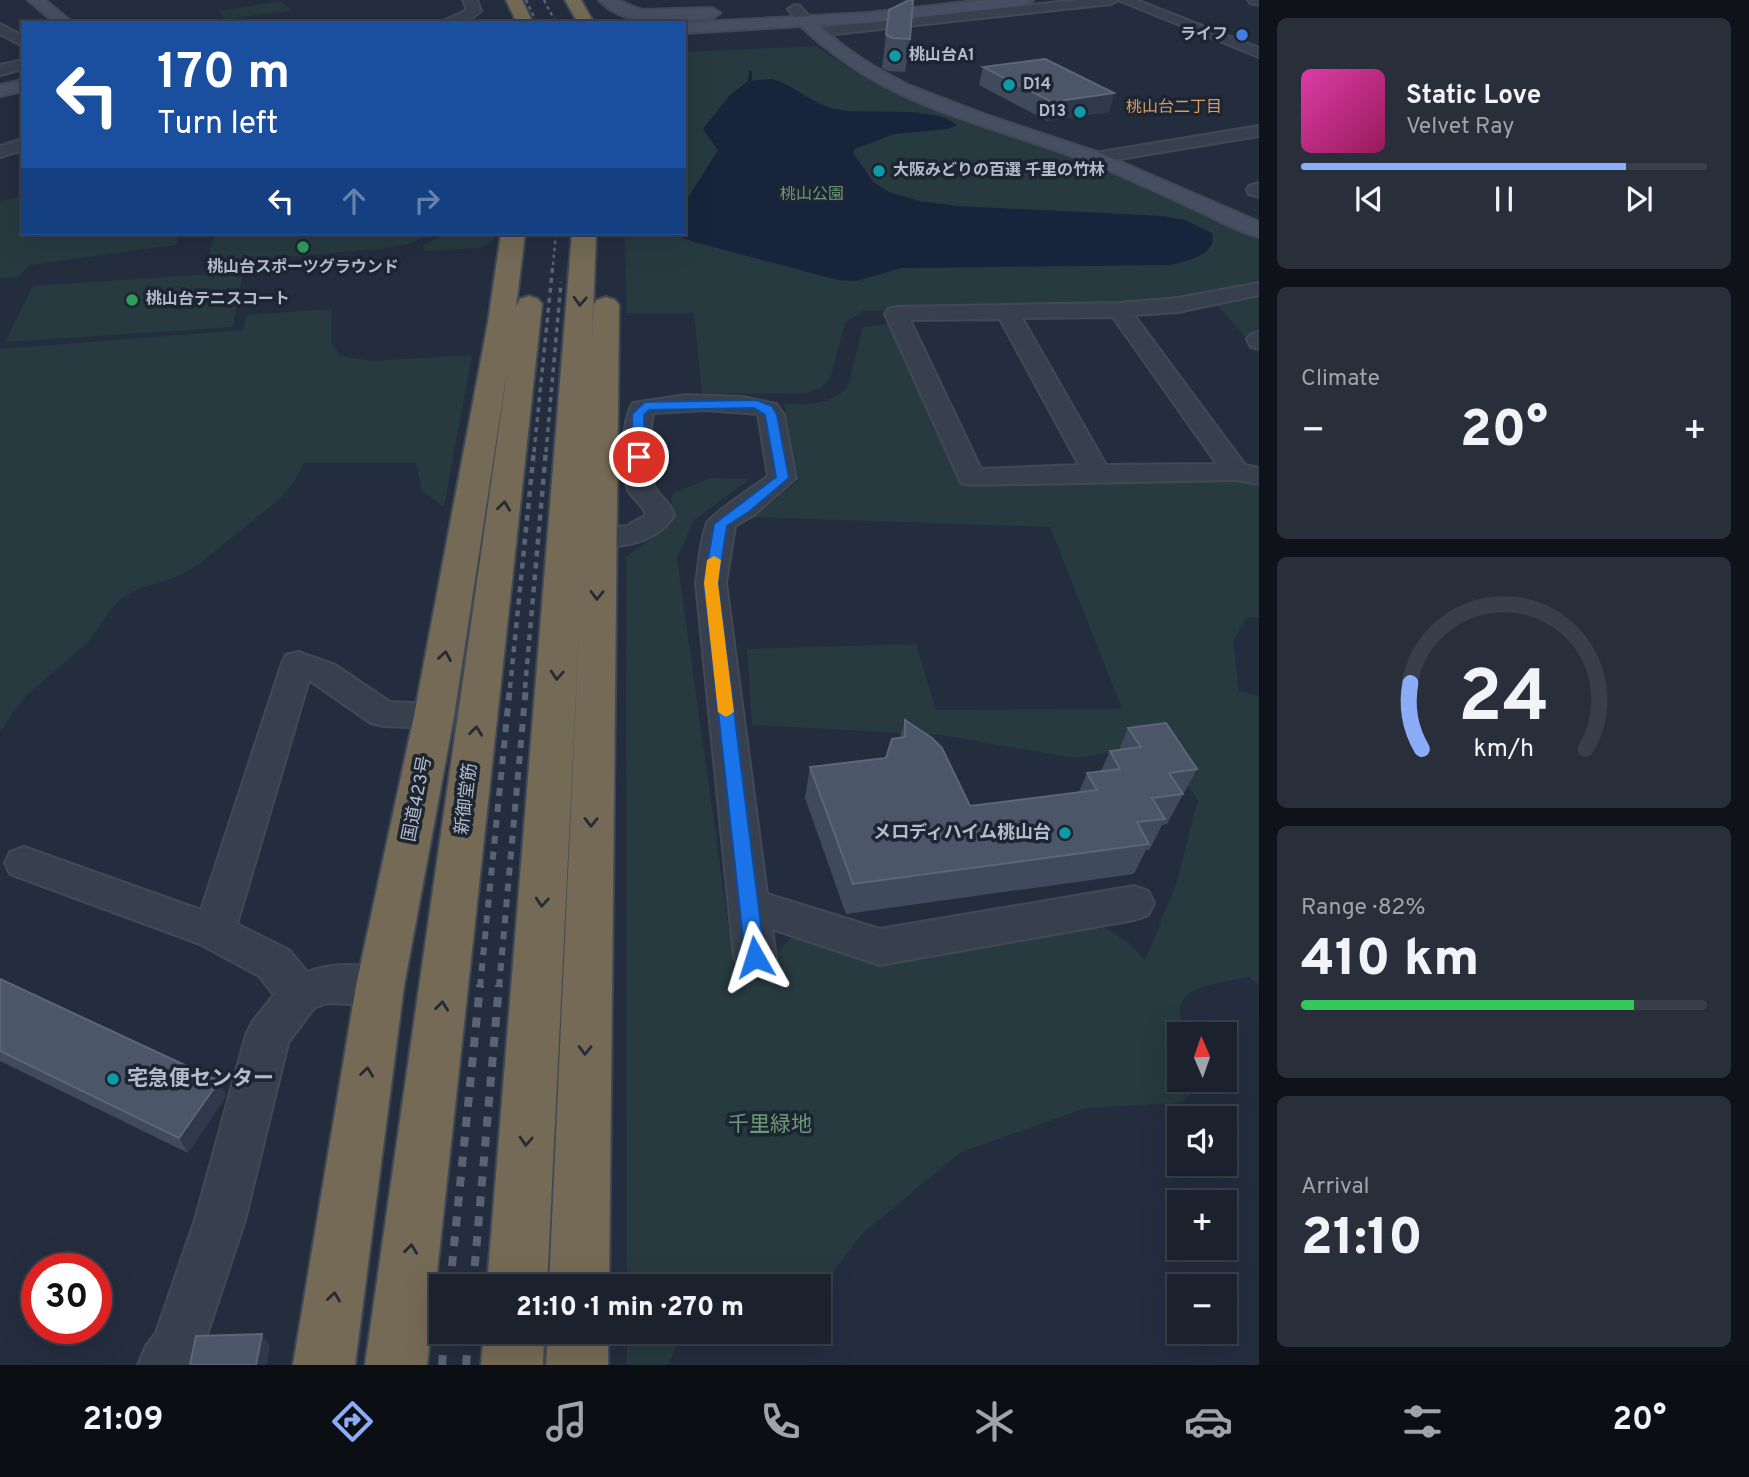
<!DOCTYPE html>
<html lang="en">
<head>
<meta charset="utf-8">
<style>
  :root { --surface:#1b222e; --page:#282f3a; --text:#f1f3f6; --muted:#a0a4aa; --line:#393f4a; --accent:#8badf7 }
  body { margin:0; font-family:Overpass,"Noto Sans JP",sans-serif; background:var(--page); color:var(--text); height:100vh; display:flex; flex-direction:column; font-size:26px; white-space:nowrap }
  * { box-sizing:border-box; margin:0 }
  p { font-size:23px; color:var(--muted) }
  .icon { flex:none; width:38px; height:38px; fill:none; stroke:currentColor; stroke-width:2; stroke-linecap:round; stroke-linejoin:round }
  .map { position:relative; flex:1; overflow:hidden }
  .panel { display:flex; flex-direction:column; gap:18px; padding:18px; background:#0f1319; width:490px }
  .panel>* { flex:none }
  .hud { position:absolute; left:21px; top:21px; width:665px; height:214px; border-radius:0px; box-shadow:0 7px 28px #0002,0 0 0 2px var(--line); background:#1a4fa0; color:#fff; overflow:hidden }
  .needle { width:46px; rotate:358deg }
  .buttons { position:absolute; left:1167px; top:1022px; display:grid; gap:14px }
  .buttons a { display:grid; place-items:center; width:70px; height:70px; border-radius:0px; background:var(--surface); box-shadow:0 7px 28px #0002,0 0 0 2px var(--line); font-size:35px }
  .speed { position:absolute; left:21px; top:1253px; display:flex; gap:14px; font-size:35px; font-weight:700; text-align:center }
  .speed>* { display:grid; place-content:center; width:91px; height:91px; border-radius:50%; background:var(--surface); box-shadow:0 7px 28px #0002,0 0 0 2px var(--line); line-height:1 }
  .speed .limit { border:10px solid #d22; background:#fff; color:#111 }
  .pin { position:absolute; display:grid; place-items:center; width:60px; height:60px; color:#fff; margin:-30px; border:4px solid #fff; border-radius:50%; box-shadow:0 2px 7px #0007 }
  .me { position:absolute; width:77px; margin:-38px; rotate:354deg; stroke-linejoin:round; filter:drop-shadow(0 0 5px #0008) }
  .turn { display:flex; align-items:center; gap:24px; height:147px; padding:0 21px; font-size:32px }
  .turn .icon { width:91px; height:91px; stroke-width:2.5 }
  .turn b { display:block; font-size:49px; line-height:60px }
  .lanes { display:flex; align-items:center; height:66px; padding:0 21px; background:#0003; justify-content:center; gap:35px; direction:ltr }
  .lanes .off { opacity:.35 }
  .big { font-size:52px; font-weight:800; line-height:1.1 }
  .panel .tile { flex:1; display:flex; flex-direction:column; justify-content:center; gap:10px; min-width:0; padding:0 24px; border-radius:10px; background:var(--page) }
  .panel .dial { align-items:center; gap:0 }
  .dial svg { height:182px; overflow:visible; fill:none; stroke:var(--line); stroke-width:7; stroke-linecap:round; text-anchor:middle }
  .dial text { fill:var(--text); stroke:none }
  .song { display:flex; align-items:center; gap:21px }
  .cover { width:84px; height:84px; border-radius:10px; background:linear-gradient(135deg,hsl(320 70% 55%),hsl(330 70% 35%)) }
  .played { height:7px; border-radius:4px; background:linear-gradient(90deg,var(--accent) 80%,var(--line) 80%) }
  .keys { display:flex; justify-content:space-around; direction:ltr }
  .heat { display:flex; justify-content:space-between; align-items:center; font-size:38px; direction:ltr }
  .charge { height:10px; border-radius:5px; background:linear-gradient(90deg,#34c759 82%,var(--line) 0) }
  .trip { position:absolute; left:429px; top:1274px; width:402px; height:70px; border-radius:0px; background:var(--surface); box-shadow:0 7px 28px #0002,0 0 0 2px var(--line); font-weight:800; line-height:70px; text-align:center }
  .menu { display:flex; height:112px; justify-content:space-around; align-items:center; background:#0b0e12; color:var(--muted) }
  .menu .icon { width:49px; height:49px }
  .menu .current { color:var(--accent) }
  .menu b { font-size:32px; color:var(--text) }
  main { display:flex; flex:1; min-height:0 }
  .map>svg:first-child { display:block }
  .green { fill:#263a3f }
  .water { fill:#17243c }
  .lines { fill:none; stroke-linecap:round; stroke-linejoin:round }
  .stream { fill:#17243c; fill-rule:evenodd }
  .street-casing { stroke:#414957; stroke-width:4 }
  .secondary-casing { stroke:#414957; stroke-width:4 }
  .highway-casing { stroke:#404856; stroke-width:4 }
  .street { fill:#38404e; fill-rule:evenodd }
  .secondary { fill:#464e61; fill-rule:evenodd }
  .highway { fill:#746a55; fill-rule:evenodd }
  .rail-far4 { stroke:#5a6375; stroke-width:2.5; stroke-dasharray:3.5 3.5; stroke-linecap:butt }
  .rail-far3 { stroke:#5a6375; stroke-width:3.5; stroke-dasharray:5 5; stroke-linecap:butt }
  .rail-far2 { stroke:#5a6375; stroke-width:4.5; stroke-dasharray:6 6; stroke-linecap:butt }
  .rail-far1 { stroke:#5a6375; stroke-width:6; stroke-dasharray:8 8; stroke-linecap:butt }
  .rail { stroke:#5a6375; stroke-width:8; stroke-dasharray:10 10; stroke-linecap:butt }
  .wall { fill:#3f4a5c }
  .shaded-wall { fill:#2f394b }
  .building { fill:#4b5668; stroke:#5c6677; stroke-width:2 }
  .oneway { stroke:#262c36 }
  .route { fill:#1a73e8; stroke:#114b97; stroke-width:2 }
  .slow { fill:#f59e0b }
  .shop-dot { fill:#3f7fe0; stroke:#1d2533; stroke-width:2.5 }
  .culture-dot { fill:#0f9aa8; stroke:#1d2533; stroke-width:2.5 }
  .leisure-dot { fill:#2e9e5b; stroke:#1d2533; stroke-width:2.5 }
  .labels { text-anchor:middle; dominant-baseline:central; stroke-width:7; stroke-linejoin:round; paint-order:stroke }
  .far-poi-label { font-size:16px; font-weight:bold; fill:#b4bbc9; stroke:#1d2533; text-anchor:start }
  .far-neighbourhood-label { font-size:16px; fill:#d49d64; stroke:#1d2533 }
  .far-park-label { font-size:16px; fill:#6b9a79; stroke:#1d2533 }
  .street-label { font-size:18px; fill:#b4bbc9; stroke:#1d2533 }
  .poi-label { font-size:18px; font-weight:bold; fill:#b4bbc9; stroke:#1d2533; text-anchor:end }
  .near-poi-label { font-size:21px; font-weight:bold; fill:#b4bbc9; stroke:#1d2533; text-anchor:start }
  .near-park-label { font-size:21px; fill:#6b9a79; stroke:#1d2533 }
</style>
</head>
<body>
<main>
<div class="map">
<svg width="1259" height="1365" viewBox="0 0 1259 1365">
  <rect width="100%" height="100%" fill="#242d3e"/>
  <path class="green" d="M281,1L291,11L226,19L222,18L224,16L219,11Z
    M817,46C893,105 991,125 1080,158C1141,182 1200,212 1259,239V284L1167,302L1110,307L863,311L845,323L830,379L820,388L806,393L702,394L694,313H626L625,233H684V52Z
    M23,195V233H179L176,245L30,265L18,277L0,278V202Z
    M214,233H433L410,244L381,249L207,263Z
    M447,233H494L492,242L479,248L425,251L422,246Z
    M243,272L233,327L5,342L33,286Z
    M1251,294L1259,295V333L1245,337L1215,302Z
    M332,309L331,342L339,354L346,357L372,361L472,355L444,507L422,491L416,463H304L295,480L280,499L199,564L182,575L138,589L121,599L109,612L89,641L26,696L0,731V349L243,330L247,315Z
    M892,324L960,484L1181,479L1259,482V618L1246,617L1233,642L1239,691L1259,696V985L1249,977C1217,984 1158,986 1188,1034H1180V1080H1205L1206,1084L1179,1103L1086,1108L959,1153L862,1234L819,1290V1286H627L626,557L667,526L673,493L711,478L750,479L694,520L677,558L736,980H777L776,953L798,932L1100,925L1129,943L1145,961L1176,884L1198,800L1159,745L1075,758L941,735L752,725L747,649L916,644L936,710L1122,709L1050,527L754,517L799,480L784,404C807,405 832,405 848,386L863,327Z
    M627,1332H687L680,1338L668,1365H627Z"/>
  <path class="water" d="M772,79C795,85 811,104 835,109C868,116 931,104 957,125L948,129L894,134L855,149L853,153L874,183L889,192L920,201L958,206L1164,216L1185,220L1212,233C1218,255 1186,261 1170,265L901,268L856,281L838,280L694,242L671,233H684V204L718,150L703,129L729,96L748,81Z"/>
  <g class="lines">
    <path class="stream" d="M749,70L752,71V81L750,82L748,81Z"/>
    <defs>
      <path id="street" d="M463,0H477L481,11C468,23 456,23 439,23L467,10Z
        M1078,0H1136L1259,48V57L1118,0L1111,4L816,36L809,32L816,28Z
        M1248,0H1259V5L1250,3Z
        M795,5L800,6L811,19V25H801L788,9Z
        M0,24L23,36V46L0,34Z
        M23,60V69L0,75V65Z
        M1259,126V136L1095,163L1086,158L1095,153Z
        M23,139V150L0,157V146Z
        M1259,183V197L1249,194L1247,190L1249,186Z
        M1259,283V295L1178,312L1134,315L1245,465L1259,468V484L1236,480L971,485L961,483L885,314L888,309L896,307L1119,303L1178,298ZM1113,317L1217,464L1106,465L1022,318ZM1000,319L1079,465L981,469L910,320Z
        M1259,332V349L1251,347L1247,339L1251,334Z
        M686,395L743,397L776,404L784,415L796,478L755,514L735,526L726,583L767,894L880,929L1134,886L1148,891L1154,903L1148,915L1134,920L880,965L772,929L776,957L770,970L755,975L740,970L734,957L696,583C699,565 700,540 707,523C711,514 757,485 768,476L758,414L706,410L653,413C650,431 647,472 655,488C661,498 671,503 674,516C656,542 619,551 589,543L585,537L589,531L627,526L646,515C643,505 634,500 629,492C620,475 622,419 633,403Z
        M298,652L335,665L390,702L434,704L446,707L451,716L446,725L434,728L383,726L371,723L309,680L237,924L289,950L307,972C333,962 368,963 395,973L401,986L395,999L380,1005L327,1003L314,1008L288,1043L245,1220L197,1365H138L146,1346L156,1333L195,1220L246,1035L253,1021L274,995L259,976L200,944L10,874L5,863L10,852L24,847L201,910L282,663L286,655Z"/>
      <path id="secondary" d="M28,0H45L73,23H55Z
        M599,0H617L642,10L712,8L720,13L712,18C677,20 625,30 599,0Z
        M985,0H1033L1025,5L868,23L819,25C846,51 875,68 908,85L986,115L1100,153L1259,222V237C1240,232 1222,222 1205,214C1173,199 1140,184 1108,170C998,124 891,113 801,26L684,33V23L868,13Z
        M23,80V91L0,96V85Z"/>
      <path id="highway" d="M506,0H522L533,23H517Z
        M565,0H581L594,23H578Z
        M501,233H525L516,307L520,299L529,296L538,299L542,304L427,1365H365L509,358L454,716L404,986L355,1365H293L356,986L414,716L488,322Z
        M572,233H596L592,342L593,305L597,300L606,297L615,300L619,305L609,1286H549L579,633L547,1286H487Z
        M484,1332H544L543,1365H481Z
        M548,1332H608V1365H546Z"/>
    </defs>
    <use href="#street" class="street-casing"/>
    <use href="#secondary" class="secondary-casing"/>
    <use href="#highway" class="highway-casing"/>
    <use href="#street" class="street"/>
    <use href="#secondary" class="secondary"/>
    <use href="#highway" class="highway"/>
    <path class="rail-far4" d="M526,0L537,23
      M544,0L556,23
      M553,265L556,233"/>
    <path class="rail-far3" d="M534,452L553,263
      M546,452L561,282"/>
    <path class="rail-far2" d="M510,688L534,450
      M525,688L546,450"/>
    <path class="rail-far1" d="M480,987L510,686
      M499,987L526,686"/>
    <path class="rail" d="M450,1286L480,985
      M473,1286L499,985
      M442,1365L445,1332
      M466,1365L469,1332"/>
  </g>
  <path class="wall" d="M889,10L910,39L905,72L888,71L882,68Z
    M983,67L1114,93L1109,112L1047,121L979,85Z
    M905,720L970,806L1079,792L1087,773L1101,771L1110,751L1119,750L1128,728L1197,769L1167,824L1162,825L1150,849L1146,850L1134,874L846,914L805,798L810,767L886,758L900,738Z
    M0,979L219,1081L226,1096L188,1153L0,1061Z"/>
  <path class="shaded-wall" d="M1114,93L1109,112L1047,121L1052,102Z
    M219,1081L226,1096L188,1153L179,1138Z
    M262,1334L270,1346L267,1365H256Z"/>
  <path class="building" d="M909,0H913L910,39L892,38L886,35L889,10Z
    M1045,59L1114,93L1052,102L983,67Z
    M905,720L932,738L942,748L970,806L1097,790L1087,773L1120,769L1110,751L1141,747L1128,728L1166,723L1197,769L1169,773L1183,794L1152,798L1165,819L1137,822L1149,844L853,884L810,767L886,758L892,739L905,737Z
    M0,979L219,1081L179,1138L0,1051Z
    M262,1334L256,1365H190L196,1336Z"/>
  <defs><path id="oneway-chevron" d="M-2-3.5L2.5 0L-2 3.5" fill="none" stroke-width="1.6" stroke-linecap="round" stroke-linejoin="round" transform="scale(1.75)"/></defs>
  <g class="oneway">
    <use href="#oneway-chevron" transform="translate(580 301) rotate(93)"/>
    <use href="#oneway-chevron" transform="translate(504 506) rotate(-83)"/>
    <use href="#oneway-chevron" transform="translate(597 595) rotate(91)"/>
    <use href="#oneway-chevron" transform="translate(445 656) rotate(-80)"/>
    <use href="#oneway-chevron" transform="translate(557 675) rotate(94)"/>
    <use href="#oneway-chevron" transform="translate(476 731) rotate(-83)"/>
    <use href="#oneway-chevron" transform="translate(591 822) rotate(91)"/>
    <use href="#oneway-chevron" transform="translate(542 902) rotate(94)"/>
    <use href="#oneway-chevron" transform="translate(442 1006) rotate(-83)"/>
    <use href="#oneway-chevron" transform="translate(585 1050) rotate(91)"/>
    <use href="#oneway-chevron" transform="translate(367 1072) rotate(-82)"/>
    <use href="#oneway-chevron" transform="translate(526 1141) rotate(94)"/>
    <use href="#oneway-chevron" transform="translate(411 1249) rotate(-83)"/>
    <use href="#oneway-chevron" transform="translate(334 1297) rotate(-82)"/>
  </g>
  <path class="route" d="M756,400L772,406L777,415L789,478L750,511L727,526L718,583L765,957L762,963L755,966L748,963L745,957L704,583L714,524L776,477L765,415L754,408L649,410L644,415L645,457L639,461L633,457L632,414L645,402Z"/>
  <path class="slow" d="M714,556L721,560L718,583L734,712L726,717L718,712L704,583L707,560Z"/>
  <circle class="shop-dot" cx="1242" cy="35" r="7"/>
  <g class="culture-dot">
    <circle cx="895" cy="56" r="7"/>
    <circle cx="1009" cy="85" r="7"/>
    <circle cx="1080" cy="112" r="7"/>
    <circle cx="879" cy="171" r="7"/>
    <circle cx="1065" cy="833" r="7"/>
    <circle cx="113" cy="1079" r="7"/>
  </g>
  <g class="leisure-dot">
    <circle cx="303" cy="247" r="7"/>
    <circle cx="132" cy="300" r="7"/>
  </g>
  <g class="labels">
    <g class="far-poi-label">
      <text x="1228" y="35" text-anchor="end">ライフ</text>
      <text x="909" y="56">桃山台A1</text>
      <text x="1023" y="85">D14</text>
      <text x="1066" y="112" text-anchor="end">D13</text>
      <text x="893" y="171">大阪みどりの百選 千里の竹林</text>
      <text x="303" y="268" text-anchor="middle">桃山台スポーツグラウンド</text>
      <text x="146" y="300">桃山台テニスコート</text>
    </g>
    <g class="far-neighbourhood-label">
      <text x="1174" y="108">桃山台二丁目</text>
    </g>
    <g class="far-park-label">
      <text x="812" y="195">桃山公園</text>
    </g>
    <g class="street-label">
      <text transform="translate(418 799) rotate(-79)">国道423号</text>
      <text transform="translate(467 799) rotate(-83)">新御堂筋</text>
    </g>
    <g class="poi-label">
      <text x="1051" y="833">メロディハイム桃山台</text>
    </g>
    <g class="near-poi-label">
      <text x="127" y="1079">宅急便センター</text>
    </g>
    <g class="near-park-label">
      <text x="770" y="1125">千里緑地</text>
    </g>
  </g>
</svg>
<div class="buttons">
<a><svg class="needle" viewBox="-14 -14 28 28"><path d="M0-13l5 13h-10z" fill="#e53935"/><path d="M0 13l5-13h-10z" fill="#a0a4aa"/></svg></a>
<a><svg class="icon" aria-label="sound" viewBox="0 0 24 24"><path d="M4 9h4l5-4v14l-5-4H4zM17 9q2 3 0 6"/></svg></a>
<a>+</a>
<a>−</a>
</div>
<div class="speed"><div class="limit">30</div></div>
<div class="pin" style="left:639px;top:457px;background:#d93025"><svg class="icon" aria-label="arrive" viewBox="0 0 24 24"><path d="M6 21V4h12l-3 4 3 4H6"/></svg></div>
<svg class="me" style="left:755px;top:957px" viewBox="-20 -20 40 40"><path d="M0-17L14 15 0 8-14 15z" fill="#1a73e8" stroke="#fff" stroke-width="4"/></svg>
<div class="trip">21:10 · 1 min · 270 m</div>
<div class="hud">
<div class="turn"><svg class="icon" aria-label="left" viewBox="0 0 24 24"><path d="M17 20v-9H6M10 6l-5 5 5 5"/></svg><div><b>170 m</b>Turn left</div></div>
<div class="lanes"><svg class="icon" aria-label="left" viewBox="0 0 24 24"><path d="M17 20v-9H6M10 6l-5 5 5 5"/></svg><svg class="icon off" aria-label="ahead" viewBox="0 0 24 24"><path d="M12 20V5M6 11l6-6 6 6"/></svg><svg class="icon off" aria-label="right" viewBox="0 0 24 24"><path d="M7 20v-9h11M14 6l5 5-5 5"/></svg></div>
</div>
</div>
<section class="panel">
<div class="tile">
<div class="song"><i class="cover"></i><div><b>Static Love</b><p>Velvet Ray</p></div></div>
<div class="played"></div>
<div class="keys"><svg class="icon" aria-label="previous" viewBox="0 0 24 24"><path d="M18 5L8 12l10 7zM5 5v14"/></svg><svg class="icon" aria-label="pause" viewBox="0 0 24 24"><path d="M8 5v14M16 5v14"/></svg><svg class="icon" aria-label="next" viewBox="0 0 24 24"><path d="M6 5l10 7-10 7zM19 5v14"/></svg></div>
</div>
<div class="tile"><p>Climate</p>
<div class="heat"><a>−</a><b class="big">20°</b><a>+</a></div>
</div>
<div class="tile dial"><svg viewBox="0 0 100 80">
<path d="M14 69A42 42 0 1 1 86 69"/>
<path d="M14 69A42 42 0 0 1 9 40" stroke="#8badf7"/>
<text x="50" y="56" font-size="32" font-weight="700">24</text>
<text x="50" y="72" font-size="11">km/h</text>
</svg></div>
<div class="tile"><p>Range · 82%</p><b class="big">410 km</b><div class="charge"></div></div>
<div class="tile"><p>Arrival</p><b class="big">21:10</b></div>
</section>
</main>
<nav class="menu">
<b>21:09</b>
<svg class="icon current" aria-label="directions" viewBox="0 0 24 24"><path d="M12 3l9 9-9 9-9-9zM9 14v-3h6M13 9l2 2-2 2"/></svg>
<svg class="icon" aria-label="music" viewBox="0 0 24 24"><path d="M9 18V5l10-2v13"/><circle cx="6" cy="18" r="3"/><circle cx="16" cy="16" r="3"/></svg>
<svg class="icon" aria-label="phone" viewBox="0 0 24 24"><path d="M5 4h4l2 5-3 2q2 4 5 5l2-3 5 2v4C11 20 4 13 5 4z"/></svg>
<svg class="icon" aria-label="climate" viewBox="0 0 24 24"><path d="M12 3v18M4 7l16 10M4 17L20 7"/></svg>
<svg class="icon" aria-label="car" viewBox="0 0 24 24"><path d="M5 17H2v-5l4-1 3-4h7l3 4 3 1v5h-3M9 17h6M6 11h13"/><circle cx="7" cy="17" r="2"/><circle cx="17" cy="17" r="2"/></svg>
<svg class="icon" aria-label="filters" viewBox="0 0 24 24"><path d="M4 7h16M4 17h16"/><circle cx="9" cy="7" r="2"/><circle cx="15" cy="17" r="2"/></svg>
<b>20°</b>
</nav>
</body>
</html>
